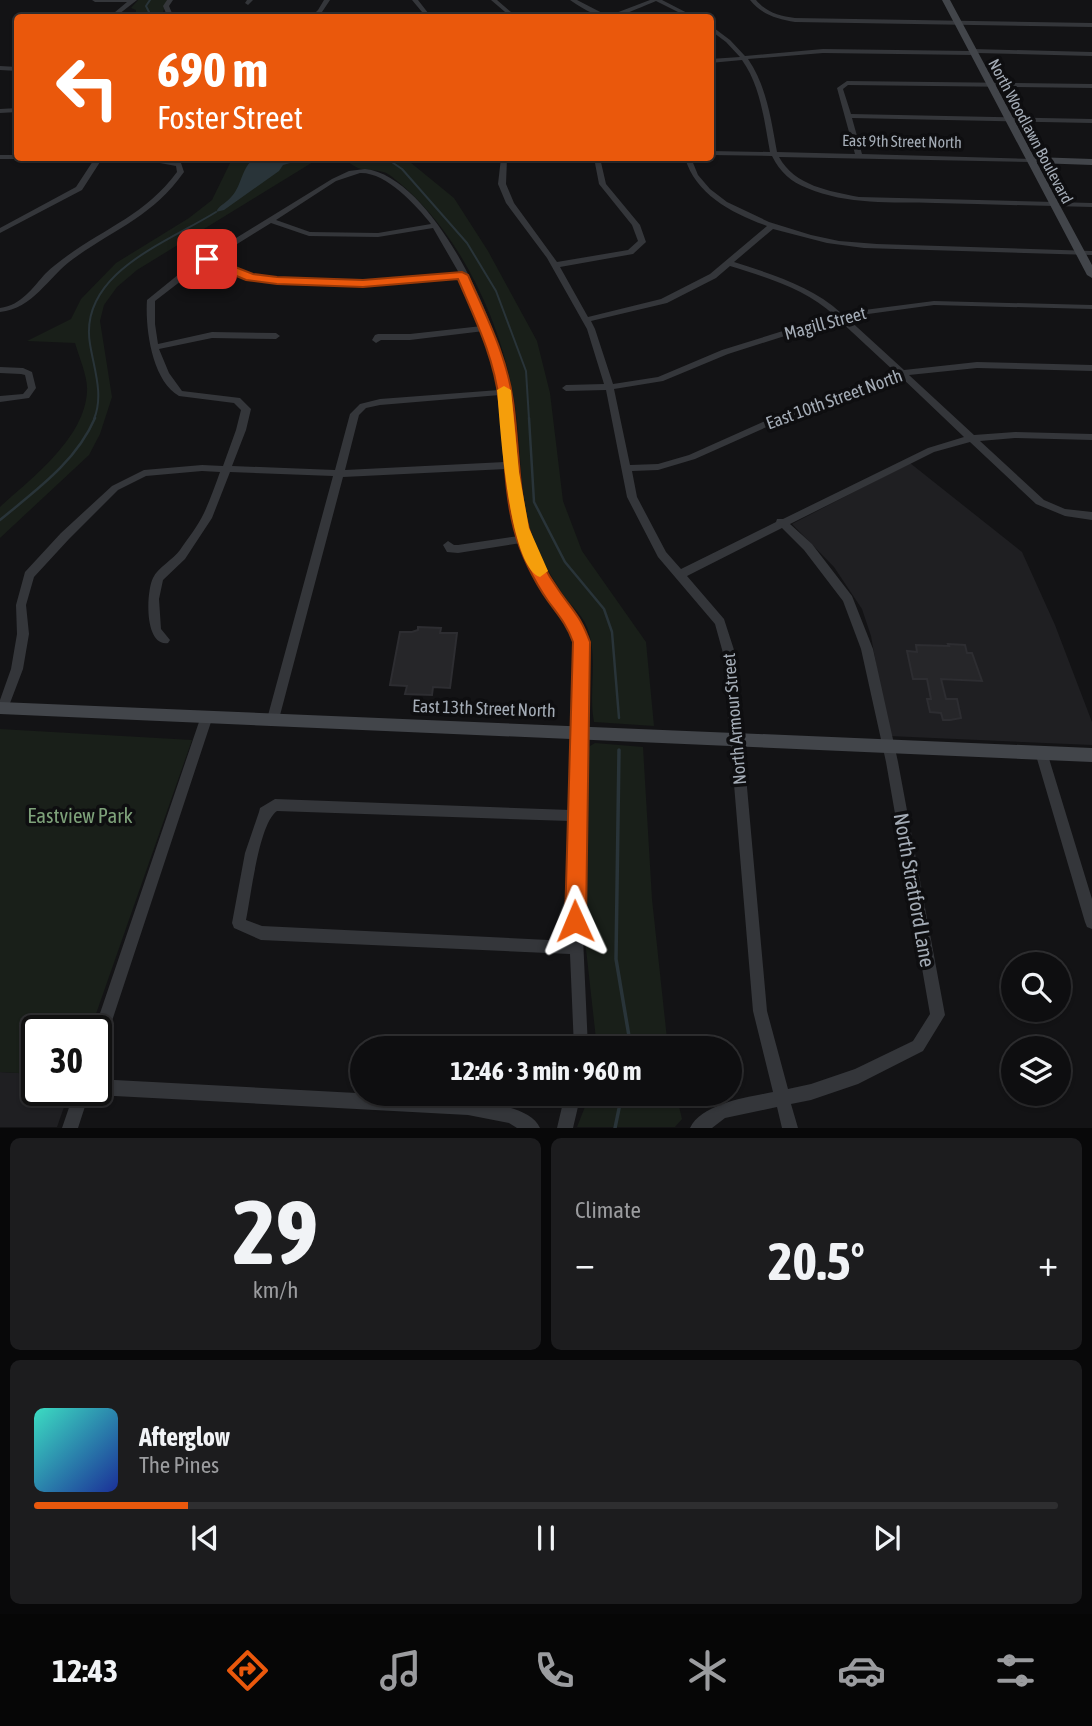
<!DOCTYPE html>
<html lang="en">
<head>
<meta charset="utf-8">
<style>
  :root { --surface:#0e0e10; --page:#1c1c1e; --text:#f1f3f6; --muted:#9b9c9f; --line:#2e2e30; --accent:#ea580c }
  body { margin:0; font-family:"Asap Condensed",sans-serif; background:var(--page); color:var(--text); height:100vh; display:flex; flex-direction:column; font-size:26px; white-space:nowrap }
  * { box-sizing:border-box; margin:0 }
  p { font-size:23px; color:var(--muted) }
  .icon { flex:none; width:38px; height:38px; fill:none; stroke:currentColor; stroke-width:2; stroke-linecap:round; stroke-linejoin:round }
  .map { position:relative; height:1128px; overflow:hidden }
  .drawer { display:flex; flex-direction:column; gap:10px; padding:10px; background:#080809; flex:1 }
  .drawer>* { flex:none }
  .guide { position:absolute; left:14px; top:14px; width:700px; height:147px; border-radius:7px; box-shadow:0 2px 5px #0004,0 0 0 2px var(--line); background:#ea580c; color:#fff; overflow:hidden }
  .fabs { position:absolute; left:1001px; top:952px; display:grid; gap:14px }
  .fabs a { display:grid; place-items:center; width:70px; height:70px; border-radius:50%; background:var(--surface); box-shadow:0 2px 5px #0004,0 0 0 2px var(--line); font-size:35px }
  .speed { position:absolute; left:21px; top:1015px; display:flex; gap:14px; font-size:35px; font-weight:700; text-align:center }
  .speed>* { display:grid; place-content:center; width:91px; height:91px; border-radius:50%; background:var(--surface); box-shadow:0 2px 5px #0004,0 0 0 2px var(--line); line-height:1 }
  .speed .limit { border:4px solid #111; border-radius:10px; background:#fff; color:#111 }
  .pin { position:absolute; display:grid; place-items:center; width:60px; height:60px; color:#fff; margin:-30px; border-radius:14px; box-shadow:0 4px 10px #0006 }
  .me { position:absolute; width:77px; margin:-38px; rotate:359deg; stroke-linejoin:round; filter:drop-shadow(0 0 5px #0008) }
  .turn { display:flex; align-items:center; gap:24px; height:147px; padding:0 28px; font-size:32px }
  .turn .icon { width:91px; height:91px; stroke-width:2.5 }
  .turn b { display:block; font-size:49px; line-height:60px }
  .big { font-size:52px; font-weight:700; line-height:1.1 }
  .drawer .tile { flex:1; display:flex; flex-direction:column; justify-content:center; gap:10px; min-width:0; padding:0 24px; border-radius:10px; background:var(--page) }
  .drawer .dial { align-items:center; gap:0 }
  .dial b { font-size:91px; line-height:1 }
  .song { display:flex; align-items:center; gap:21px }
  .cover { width:84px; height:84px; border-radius:10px; background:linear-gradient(135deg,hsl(170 70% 55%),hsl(230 70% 35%)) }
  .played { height:7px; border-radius:4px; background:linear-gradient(90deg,var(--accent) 15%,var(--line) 15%) }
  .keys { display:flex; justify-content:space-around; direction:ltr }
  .heat { display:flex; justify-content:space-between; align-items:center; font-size:38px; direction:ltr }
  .drawer .tiles { flex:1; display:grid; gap:10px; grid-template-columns:1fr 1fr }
  .tile:last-child { grid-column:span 2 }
  .trip { position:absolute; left:350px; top:1036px; width:392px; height:70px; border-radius:35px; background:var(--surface); box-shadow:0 2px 5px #0004,0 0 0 2px var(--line); font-weight:700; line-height:70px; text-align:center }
  .tabs { display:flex; height:112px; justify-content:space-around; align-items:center; background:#060606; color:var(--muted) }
  .tabs .icon { width:49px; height:49px }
  .tabs .current { color:var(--accent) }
  .tabs b { font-size:32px; color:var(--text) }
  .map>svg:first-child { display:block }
  .built { fill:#1f1f22 }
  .green { fill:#191f19 }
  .water { fill:#293439 }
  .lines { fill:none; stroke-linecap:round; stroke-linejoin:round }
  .stream-far2 { stroke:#293439; stroke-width:2 }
  .stream-far1 { stroke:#293439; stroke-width:2.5 }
  .stream { stroke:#293439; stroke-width:3.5 }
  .building { fill:#262629; stroke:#2d2d31; stroke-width:2 }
  .street { fill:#34363a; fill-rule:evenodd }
  .secondary { fill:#42454a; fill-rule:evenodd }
  .route { fill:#ea580c; stroke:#983908; stroke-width:2 }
  .slow { fill:#f59e0b }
  .labels { text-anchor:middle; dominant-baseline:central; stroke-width:7; stroke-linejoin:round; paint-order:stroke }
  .far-street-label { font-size:16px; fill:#a4acb6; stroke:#0e0e10 }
  .street-label { font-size:18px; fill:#a4acb6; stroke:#0e0e10 }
  .near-park-label { font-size:21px; fill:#7ea27a; stroke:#0e0e10 }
  .near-street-label { font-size:21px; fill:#a4acb6; stroke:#0e0e10 }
</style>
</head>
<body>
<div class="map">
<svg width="1092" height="1128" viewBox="0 0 1092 1128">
  <rect width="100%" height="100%" fill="#131315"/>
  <path class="built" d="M910,463L1022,552L1055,625L1092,722V745L889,736L871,636L862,609L834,567L792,524Z
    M0,1072L37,1074V1090H70L57,1127H0Z"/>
  <path class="green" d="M138,0H167L163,12L167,17H136V10L131,8Z
    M207,158H326L313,162L137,270L117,287L104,305L100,321L112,397L100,434L89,455L0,538V507C32,478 85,438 87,391C88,377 79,357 75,343L27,341L71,319L81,299L116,263L189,218L212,200L232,159Z
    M343,158H405L454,198L488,251L537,341L550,393L563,501L582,551L646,642L654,726L594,722C588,690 599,658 587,627C582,614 569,604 562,593C548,571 533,546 528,521C519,481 521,440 514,399C500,317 457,227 391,176C380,167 367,173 356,167C352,165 347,161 343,158Z
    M0,729L192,740L90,1031H37V1074L0,1072Z
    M595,743L643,747L652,899L668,1048H597L584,931L586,753L590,746Z
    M590,1094H676L682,1119L675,1127H577Z"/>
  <path class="water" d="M254,158H308L283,165L279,171L224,210L216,212C220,204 227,203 232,196C242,185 241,169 254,158Z"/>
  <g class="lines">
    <path class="stream-far2" d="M150,0L146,6L152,18
      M386,158L402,169L467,243L496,291L526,371L529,419
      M94,419C104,395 94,369 90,344C78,273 168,242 216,212"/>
    <path class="stream-far1" d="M529,418L534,502L565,562L604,609L612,632L619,718
      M0,520C36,490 76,462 95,418"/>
    <path class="stream" d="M619,750L616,959L631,1048
      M615,1128L622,1094"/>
  </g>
  <path class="building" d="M418,627L441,628L440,633H457L450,688L433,687L432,695L405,694L407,686L390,685L400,632H412L418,630Z
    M948,644L965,645L967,653H972L982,681L941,679L946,699H957L961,718L950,720H943L941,713L930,712L927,699H931L927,679H913L907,651L917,652L916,645L949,646Z"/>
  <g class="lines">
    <path class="street" d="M92,0H137L114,18H108L127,2H95Z
      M167,0H173L169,6L174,18H168L163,6Z
      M247,0H253L248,5L245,3Z
      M324,0H330L322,12L316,18H310L318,10Z
      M412,0H418L432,18H427Z
      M491,0H497L518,18H512Z
      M570,0H577L608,16L650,0H662L697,18H690L656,1C616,17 609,27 570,0Z
      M750,0H756C766,12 779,16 795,18L1092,23V27L795,22C777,19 762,15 750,0Z
      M710,25L730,40L745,56L823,49L970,51L973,49L1092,52V56L977,53L974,55L823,53L748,59C767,87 771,120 777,152L855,154L837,88L847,81L1092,84V88L848,85L843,89L851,114L1092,119V123L852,118L862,154L1032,159L1033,160L1030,162L779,157C795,186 829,191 859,197L1092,203V207C1040,206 987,204 935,203C892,202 847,205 807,188C791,182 780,172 772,156L710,155V151L770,152C764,120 761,87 742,60L710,63V59L740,57L726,42L710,30Z
      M0,66L18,67V71L0,70Z
      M18,108V112L0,113V109Z
      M0,155H18V158H21L18,159H0Z
      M30,158L160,159L181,163L184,172C152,217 116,228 73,259C48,277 33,309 0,312V308C22,305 32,288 46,273C52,267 60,261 67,256C107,227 146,214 177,172L176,166L160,163L100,162L82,190L0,233V228L76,187L93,161L33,160Z
      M501,158H507L506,184L514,203L557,262L628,250L638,241L632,225L599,184L594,158H600L606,184L640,225L646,242L633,254L560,267L588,317L661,299L710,274L767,226C732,213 696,195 685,158H691L698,175L710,189L727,202L769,222L811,235L839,241L877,244L1092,251V255L864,248L827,243L773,229L734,262C771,274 812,286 841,313L934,301L1092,305V309L934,305L846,317L904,370L977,362L1092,365V371L977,368L909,375L974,435L1015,432L1092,434V440L1015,438L980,441L1044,500L1065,509L1092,512V520L1065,516L1036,504L970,442L934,452L790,524L812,544L852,596L873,649L898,762L945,1015L923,1051L858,1084L811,1100L791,1104L798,1128H782L777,1107L725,1118L712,1128H690C702,1103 749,1097 773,1092L753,1011L723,653L715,624L658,557L627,497L606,390L566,391L562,388L566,385L604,384L587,329L547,258L506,203L498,184ZM730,266C765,277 806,289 834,315L722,350L658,377L613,384L595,329L591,321L667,303L716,278ZM838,319L894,371L792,409L689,455L658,464L630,465L614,389L663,381L728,354ZM900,376L964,437L928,448L783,519H777L776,522L681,569L666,552L637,497L632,471L658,470L695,459L798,413ZM782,528L804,550L843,601L861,649L886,762L930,1014L913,1041L855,1069L811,1084L788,1089L767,1011L735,653L724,619L687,576Z
      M365,169C429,176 491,308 503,364C516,419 511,476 527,531C533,551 543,571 554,588C567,606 580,622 588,642L581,893L588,1048H574L570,954L261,940L234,928L232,923L245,853L259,812L260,808L275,799L570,810L576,642L570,626L535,574L521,543L458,553L447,552L443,545L448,541L454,545H458L519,536L512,511L506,469L343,477L279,719L277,722L273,724L269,722L267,719L333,476L230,472L212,518L185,559L163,580L159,599L161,629L170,640L168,643C144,647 146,592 153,578C158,567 173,560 180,550C188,538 198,526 204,513C210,500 215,486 220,472L202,471L146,476L118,490L69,539L34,577L26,605L29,634L23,669L7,711L0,712V700L11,669L17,634L16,605L25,572L61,533L112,486L144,470L202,465L223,466L236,430L241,410L234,403L179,396C152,381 145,328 147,300L184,270L332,179L349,171ZM360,173C386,172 416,205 431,224L378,233L310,232L276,220L336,181ZM271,223L309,236L378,237L433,228L459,273L391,280L277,279L252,275L213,259ZM208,262L247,279L277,283L391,284L461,277L482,326L410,334H378L375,335L372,340L376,343L381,340H410L484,331L495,363L499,390L380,399L360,404L350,414L335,470L232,466L246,430L251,409L240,398L182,391L169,373L159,349L212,338L276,339L280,336L276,333L212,332L158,344L155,324V301L190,274ZM500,395L505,462L345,470L359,415L366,408L380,405ZM277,811L570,821L567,893L569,941L262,926L246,920C251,896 259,823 277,811Z
      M0,367L23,368L32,372L36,388L29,398L0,402V396L23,394L28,388L25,375L21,374L0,373Z
      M207,711L211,713L213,716L103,1048L101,1053L96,1055V1031H94L201,716L203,713Z
      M1041,747L1045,748L1047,752L1092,899V929L1087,927L1085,922L1035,752L1037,748Z
      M96,1079L468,1099C488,1103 531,1107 540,1128H517L509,1123L468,1115L96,1095L90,1091L78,1128H62L75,1090H96Z
      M565,1094H581L573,1128H557Z"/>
    <path class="secondary" d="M942,0H950L1034,157L1092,159V165L1037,163L1092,265V278L1087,275Z
      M0,702L1092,748V762L0,714Z"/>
  </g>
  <path class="route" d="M207,256L253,274L277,277L363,280L462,272L468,275C486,316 507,356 513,401C519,444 518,488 529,529C535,551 547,574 560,592C574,612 581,617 590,642L586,921L583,928L575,931L568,928L565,921L573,642C567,625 559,616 548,601C534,581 520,553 514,529C503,487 505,443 499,401C494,357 475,319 458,279L363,287L277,284L246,280L203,262V257Z"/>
  <path class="slow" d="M504,386L511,390L519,472L529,528L548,571L540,577C508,567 500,422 497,390Z"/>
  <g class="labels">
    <g class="far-street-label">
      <text transform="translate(1031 131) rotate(62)">North Woodlawn Boulevard</text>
      <text transform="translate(902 141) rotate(1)">East 9th Street North</text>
    </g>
    <g class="street-label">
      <text transform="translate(825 323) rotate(-15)">Magill Street</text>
      <text transform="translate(834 399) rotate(-20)">East 10th Street North</text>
      <text transform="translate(484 708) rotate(2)">East 13th Street North</text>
      <text transform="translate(734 719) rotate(-95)">North Armour Street</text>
    </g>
    <g class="near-park-label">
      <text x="80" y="815">Eastview Park</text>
    </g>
    <g class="near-street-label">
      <text transform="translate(915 890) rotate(80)">North Stratford Lane</text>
    </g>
  </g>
</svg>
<div class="fabs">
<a><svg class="icon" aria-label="search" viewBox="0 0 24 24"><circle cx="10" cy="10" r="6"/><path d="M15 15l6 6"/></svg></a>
<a><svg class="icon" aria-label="layers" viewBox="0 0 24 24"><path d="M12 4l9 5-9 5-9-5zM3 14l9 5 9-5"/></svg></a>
</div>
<div class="speed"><div class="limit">30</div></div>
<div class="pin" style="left:207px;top:259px;background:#d93025"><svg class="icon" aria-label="arrive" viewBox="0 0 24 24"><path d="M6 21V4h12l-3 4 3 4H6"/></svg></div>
<svg class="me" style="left:575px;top:921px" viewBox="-20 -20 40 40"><path d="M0-17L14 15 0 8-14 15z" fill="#ea580c" stroke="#fff" stroke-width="4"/></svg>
<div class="trip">12:46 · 3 min · 960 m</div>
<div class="guide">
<div class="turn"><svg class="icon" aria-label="left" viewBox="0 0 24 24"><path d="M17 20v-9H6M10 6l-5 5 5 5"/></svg><div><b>690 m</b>Foster Street</div></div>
</div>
</div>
<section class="drawer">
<div class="tiles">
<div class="tile dial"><b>29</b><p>km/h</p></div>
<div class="tile"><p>Climate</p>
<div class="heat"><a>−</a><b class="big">20.5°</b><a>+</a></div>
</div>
<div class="tile">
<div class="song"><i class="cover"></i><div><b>Afterglow</b><p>The Pines</p></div></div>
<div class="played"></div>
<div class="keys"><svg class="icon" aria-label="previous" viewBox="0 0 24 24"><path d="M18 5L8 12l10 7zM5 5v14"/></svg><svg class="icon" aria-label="pause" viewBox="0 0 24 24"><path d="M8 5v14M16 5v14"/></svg><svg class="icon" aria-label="next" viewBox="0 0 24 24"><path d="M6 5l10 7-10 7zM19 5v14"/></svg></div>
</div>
</div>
</section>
<nav class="tabs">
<b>12:43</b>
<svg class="icon current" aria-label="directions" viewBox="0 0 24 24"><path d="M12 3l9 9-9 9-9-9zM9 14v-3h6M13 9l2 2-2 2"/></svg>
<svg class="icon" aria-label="music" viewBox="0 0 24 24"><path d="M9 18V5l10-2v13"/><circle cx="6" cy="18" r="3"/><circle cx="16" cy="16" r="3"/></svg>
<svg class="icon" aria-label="phone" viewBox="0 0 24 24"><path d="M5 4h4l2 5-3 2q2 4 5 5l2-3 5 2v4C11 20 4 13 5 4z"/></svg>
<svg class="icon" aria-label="climate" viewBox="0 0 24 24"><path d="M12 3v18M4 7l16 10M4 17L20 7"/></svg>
<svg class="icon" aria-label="car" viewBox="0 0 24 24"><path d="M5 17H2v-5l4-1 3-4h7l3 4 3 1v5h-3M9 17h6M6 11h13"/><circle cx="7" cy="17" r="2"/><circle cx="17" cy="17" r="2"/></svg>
<svg class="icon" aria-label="filters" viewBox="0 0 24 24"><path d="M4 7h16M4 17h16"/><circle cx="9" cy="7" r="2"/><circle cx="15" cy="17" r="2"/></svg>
</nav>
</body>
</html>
